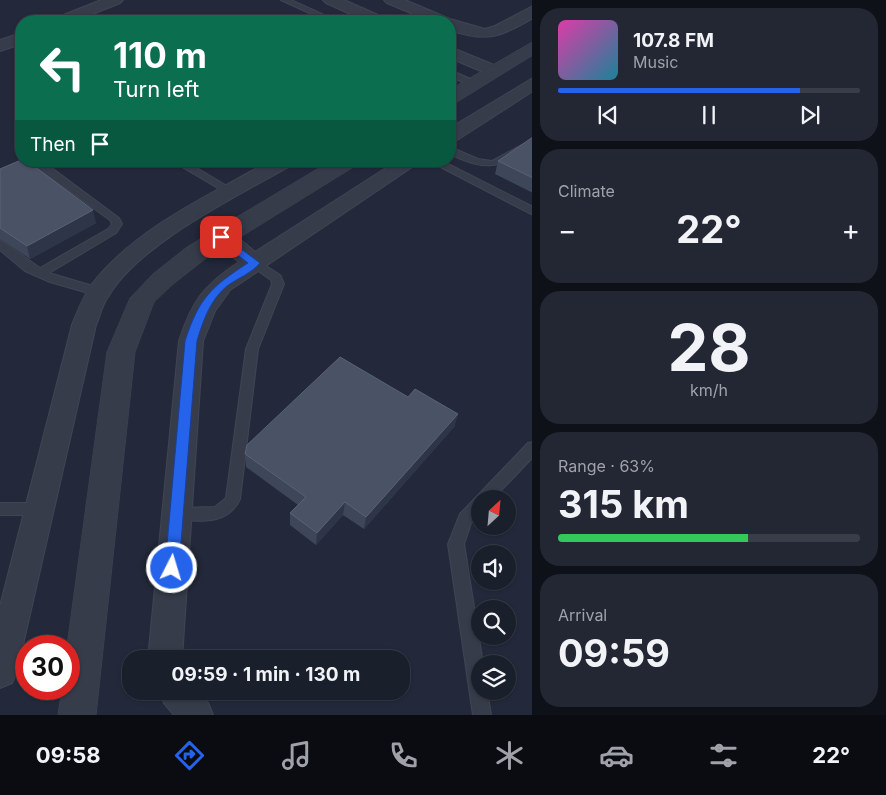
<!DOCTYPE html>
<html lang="en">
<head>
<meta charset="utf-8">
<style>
  :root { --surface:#1a1f2c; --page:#232734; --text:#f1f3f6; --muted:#9fa2a9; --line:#383d48; --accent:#2563eb }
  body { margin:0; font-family:Inter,sans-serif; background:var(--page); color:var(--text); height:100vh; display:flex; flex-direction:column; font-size:19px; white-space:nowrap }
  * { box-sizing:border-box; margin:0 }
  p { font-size:16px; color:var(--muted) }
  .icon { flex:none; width:28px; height:28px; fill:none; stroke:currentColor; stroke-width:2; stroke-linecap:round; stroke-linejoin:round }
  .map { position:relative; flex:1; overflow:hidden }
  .side { display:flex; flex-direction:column; gap:8px; padding:8px; background:#0e1118; width:354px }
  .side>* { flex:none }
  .banner { position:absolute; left:15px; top:15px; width:441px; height:152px; border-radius:20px; box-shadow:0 1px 4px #0004,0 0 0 1px var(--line); background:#0b6e4f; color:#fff; overflow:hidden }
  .needle { width:32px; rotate:26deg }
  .buttons { position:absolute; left:471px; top:490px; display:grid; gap:10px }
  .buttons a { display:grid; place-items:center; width:45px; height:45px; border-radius:50%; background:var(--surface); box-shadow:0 1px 4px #0004,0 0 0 1px var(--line); font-size:25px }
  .speed { position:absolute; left:15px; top:635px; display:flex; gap:10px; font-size:25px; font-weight:700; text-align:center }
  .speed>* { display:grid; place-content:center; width:65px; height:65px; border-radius:50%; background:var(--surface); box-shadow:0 1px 4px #0004,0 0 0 1px var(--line); line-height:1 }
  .speed .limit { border:8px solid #d22; background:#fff; color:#111 }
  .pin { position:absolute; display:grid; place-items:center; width:42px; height:42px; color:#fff; margin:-21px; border-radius:10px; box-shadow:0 2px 8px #0006 }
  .me { position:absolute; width:55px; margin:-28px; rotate:5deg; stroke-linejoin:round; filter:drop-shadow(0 0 4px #0008) }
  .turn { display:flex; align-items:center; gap:18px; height:105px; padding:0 15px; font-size:22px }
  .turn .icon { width:65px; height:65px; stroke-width:2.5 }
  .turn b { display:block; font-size:35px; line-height:42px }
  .then { display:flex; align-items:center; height:48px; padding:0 15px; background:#0003; gap:10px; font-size:19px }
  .big { font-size:38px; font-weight:700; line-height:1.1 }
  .side .tile { flex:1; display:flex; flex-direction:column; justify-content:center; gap:8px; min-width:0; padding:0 18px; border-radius:20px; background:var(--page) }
  .side .dial { align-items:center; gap:0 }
  .dial b { font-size:65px; line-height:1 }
  .song { display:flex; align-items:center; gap:15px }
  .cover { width:60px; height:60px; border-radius:8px; background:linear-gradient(135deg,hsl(320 70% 55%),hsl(190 70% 35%)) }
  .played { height:5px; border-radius:2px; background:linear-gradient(90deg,var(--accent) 80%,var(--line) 80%) }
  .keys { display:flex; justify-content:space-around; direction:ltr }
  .heat { display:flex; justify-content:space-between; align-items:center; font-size:28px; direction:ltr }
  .charge { height:8px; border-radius:4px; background:linear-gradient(90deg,#34c759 63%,var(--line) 0) }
  .trip { position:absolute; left:122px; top:650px; width:288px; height:50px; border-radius:20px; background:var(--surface); box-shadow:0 1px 4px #0004,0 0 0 1px var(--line); font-weight:700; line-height:50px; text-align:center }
  .menu { display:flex; height:80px; justify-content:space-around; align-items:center; background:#0a0c12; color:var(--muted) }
  .menu .icon { width:35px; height:35px }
  .menu .current { color:var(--accent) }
  .menu b { font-size:22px; color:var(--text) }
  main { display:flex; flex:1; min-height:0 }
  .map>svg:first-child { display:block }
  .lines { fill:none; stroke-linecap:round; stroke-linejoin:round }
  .service-casing { stroke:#404554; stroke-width:2 }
  .minor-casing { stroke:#404554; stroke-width:2 }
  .tertiary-casing { stroke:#404554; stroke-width:1 }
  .service { fill:#373c4b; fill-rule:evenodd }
  .minor { fill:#373c4b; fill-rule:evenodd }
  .tertiary { fill:#373c4b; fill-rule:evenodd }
  .wall { fill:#3e465a }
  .shaded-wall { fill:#2e3549 }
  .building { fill:#4a5266; stroke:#5a6275 }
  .route { fill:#2563eb; stroke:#184099 }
</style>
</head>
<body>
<main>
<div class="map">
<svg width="533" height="715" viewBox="0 0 533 715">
  <rect width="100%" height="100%" fill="#23293b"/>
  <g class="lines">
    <defs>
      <path id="service" d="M281,0H291L337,21H327Z
        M450,70L477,82L478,84L471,86L450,76Z
        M533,139V147C499,168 486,172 450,154V147L478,159L492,161Z
        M172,161H185L237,192L232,195L228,194Z
        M429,161H442L533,207V215Z
        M28,163L49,166L119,218L122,224L116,233L49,273L103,289L105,292L103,295L99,296L50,282L25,271L0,250V240L40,268L108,229L112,224L110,220L42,171L29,169L0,182V175Z
        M255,259L280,275L284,284L258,349L240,499C228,525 202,521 177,520L172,518L170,514L172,510L177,508L215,507L226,498L246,349L272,284L271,280L251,266L249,263L251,260Z
        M533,442V457L493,499H480V513L471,523L464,544L483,664H480V691H487L491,715H473L448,544L460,514L528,443Z
        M0,503H39L44,505L46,509L44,513L39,515H0Z"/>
      <path id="minor" d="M101,0H123L120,3L75,21H54L56,18Z
        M323,0H344L385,18L387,21H366L326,3Z
        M384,0H405L450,19L485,29L495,26L533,6V18C500,37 487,43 450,30V21H430L387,3Z
        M21,33V44L0,51V40Z
        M450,47L499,67L502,71L499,75L493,76L450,58Z
        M533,78V91L457,140L450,142V128Z
        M270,161H295L292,165C238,196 139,243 108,297C102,305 100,316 96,325L17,671L12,683L0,688V606L72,325C78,311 83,296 92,284C137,227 208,196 270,161Z
        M397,161H421L230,290L215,311L203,341L182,659H148L179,341C192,301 204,285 239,262L210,237L213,232C230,228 243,242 255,252Z
        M159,691H198L208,703L213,715H174L164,703Z"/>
      <path id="tertiary" d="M533,42V55L457,102L450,104V90Z
        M331,161H358L355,166L205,259L172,285L154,302L135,352L96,715H58L62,689H69L67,646L107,352L130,298L154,273L187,247Z"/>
    </defs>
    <use href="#service" class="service-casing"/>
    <use href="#minor" class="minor-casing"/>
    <use href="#tertiary" class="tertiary-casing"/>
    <use href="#service" class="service"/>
    <use href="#minor" class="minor"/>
    <use href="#tertiary" class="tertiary"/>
  </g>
  <path class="wall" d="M533,137V193L495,174L498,161Z
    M0,169L96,223L30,259L0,239Z
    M408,397L458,414L454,427L364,529L343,515L316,545L290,525V513L298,505L246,467L245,454Z"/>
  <path class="shaded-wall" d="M93,210L96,223L30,259L27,246Z
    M458,414L454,427L364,529L366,517Z
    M345,502L343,515L316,545L317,533Z"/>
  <path class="building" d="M533,137V178L498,161Z
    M21,160V161H27L93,210L27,246L0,228V169Z
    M340,357L408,397L415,389L458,414L366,517L345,502L317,533L290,513L306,497L245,454L247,445Z"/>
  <path class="route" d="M221,234L260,263C252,273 238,278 227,286C210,300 203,321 197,341L179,568L177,573L172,574L167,573L165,568L185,341C199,298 211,287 248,263L218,240V235Z"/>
</svg>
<div class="buttons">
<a><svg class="needle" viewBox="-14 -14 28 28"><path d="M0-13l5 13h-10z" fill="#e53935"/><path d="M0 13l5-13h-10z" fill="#9fa2a9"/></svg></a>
<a><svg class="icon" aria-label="sound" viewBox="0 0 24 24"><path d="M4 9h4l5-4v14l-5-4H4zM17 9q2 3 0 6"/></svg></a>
<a><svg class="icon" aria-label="search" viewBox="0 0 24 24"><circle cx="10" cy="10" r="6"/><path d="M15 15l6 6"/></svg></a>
<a><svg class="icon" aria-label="layers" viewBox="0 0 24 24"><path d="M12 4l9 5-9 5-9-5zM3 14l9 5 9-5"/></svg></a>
</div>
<div class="speed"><div class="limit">30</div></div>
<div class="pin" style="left:221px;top:237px;background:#d93025"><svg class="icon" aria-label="arrive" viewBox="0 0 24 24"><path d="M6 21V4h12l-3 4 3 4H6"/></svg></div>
<svg class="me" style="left:172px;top:568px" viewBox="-20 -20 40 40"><circle r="17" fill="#2563eb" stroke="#fff" stroke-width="3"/><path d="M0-11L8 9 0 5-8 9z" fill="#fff"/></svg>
<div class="trip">09:59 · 1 min · 130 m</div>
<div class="banner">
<div class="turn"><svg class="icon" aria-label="left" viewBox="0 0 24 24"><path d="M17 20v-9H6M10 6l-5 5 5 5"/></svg><div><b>110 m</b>Turn left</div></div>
<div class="then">Then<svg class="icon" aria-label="arrive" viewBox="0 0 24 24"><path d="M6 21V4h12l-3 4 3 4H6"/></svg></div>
</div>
</div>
<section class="side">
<div class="tile">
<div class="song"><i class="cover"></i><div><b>107.8 FM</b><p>Music</p></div></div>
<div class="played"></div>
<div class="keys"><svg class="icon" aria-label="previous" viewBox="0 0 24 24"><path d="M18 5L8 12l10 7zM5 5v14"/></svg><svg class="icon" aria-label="pause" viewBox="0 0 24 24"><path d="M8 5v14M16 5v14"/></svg><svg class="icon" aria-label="next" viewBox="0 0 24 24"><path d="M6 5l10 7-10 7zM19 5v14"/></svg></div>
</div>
<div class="tile"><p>Climate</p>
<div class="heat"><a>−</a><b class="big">22°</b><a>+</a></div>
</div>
<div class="tile dial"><b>28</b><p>km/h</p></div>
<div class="tile"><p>Range · 63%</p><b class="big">315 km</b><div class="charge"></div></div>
<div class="tile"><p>Arrival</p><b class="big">09:59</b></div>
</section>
</main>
<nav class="menu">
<b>09:58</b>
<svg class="icon current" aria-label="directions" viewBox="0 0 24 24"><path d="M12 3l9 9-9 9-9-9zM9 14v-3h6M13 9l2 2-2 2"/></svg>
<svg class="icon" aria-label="music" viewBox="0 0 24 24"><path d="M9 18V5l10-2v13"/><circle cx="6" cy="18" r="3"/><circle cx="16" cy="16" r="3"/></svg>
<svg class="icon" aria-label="phone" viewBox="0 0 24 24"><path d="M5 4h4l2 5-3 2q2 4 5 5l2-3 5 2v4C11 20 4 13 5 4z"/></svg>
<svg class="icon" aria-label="climate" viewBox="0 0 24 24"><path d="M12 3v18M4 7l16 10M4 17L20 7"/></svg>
<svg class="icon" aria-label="car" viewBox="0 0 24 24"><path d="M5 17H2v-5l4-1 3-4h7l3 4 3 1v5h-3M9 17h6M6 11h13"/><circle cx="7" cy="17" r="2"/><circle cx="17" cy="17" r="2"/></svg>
<svg class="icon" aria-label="filters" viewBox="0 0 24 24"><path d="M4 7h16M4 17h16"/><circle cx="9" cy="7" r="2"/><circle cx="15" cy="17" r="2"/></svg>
<b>22°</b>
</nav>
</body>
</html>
